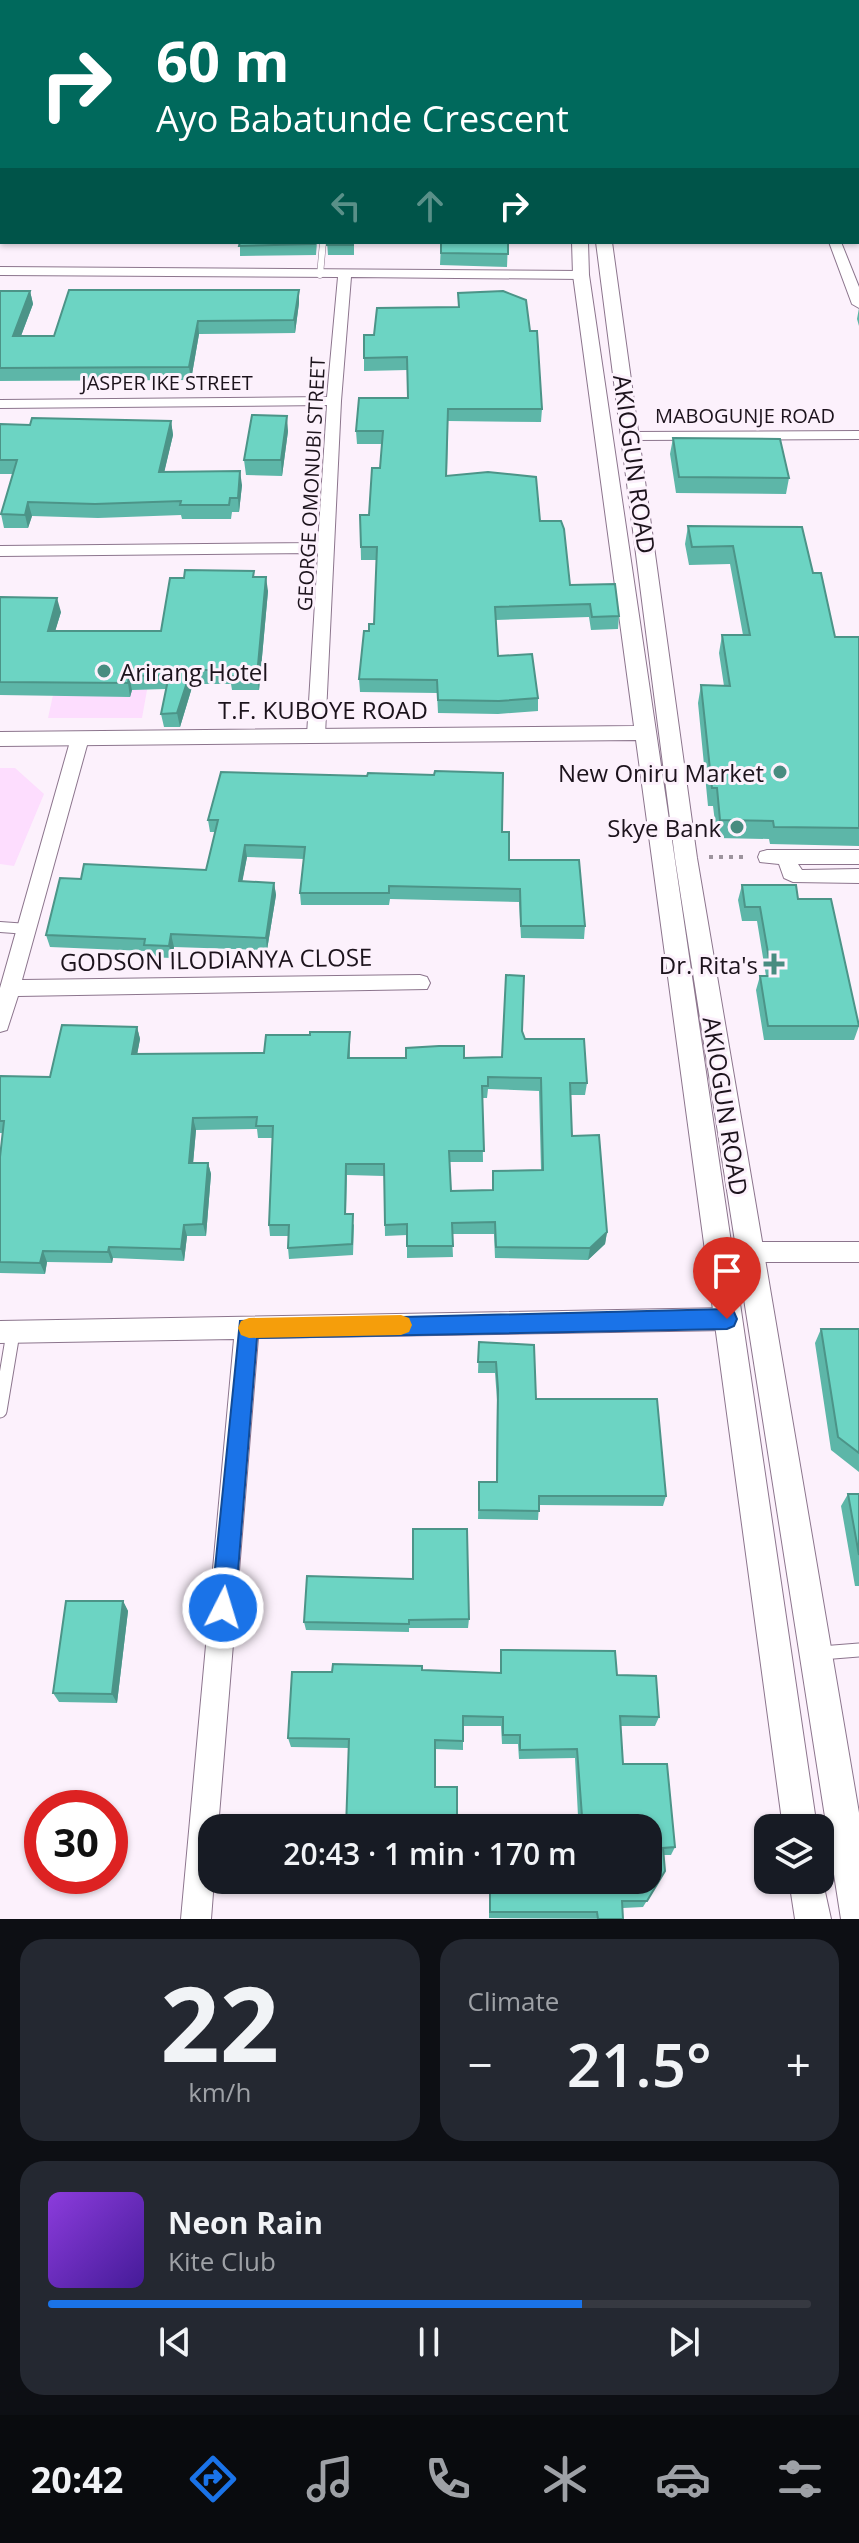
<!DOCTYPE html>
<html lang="en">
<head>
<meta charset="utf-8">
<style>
  :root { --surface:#171b24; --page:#242831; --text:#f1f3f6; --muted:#9ea1a6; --line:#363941; --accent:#1a73e8 }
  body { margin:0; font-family:"Open Sans",sans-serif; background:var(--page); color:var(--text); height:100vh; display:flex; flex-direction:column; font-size:30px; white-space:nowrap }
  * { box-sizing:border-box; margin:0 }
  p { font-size:26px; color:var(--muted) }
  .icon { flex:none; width:44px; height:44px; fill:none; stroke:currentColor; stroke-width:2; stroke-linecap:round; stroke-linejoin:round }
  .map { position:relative; height:1919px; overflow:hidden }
  .details { display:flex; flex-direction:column; gap:20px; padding:20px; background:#0d0f14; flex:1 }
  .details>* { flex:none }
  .guide { position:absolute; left:0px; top:0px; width:860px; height:244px; box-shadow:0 2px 6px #0004; background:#00695c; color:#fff; overflow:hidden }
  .controls { position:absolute; left:754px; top:1814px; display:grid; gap:16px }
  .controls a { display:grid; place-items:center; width:80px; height:80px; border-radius:16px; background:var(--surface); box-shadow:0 2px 6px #0004; font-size:40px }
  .speed { position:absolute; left:24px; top:1790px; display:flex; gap:16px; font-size:40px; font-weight:700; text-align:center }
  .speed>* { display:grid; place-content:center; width:104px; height:104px; border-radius:50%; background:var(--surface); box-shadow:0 2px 6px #0004; line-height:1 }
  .speed .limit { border:12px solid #d22; background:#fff; color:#111 }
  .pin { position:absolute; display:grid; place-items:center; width:68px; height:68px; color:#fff; margin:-82px -34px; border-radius:50% 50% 50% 0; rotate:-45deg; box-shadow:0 0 8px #0007 }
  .pin .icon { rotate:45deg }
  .me { position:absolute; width:88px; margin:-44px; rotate:5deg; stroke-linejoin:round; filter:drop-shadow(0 0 6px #0008) }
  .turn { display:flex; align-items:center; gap:28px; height:168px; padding:0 24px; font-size:36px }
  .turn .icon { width:104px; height:104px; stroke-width:2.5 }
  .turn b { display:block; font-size:56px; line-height:68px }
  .lanes { display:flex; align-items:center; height:76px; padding:0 24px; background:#0003; justify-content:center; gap:40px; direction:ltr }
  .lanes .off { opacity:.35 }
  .big { font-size:60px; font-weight:600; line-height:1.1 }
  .details .widget { flex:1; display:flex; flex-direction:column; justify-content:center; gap:12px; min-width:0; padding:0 28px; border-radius:24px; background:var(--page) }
  .details .dial { align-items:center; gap:0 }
  .dial b { font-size:104px; line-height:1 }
  .song { display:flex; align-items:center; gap:24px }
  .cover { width:96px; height:96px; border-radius:12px; background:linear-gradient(135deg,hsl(270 70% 55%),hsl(260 70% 35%)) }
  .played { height:8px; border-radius:4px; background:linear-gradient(90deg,var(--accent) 70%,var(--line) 70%) }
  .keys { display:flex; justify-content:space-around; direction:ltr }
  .heat { display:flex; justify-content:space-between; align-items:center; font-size:44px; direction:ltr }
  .details .tiles { flex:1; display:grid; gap:20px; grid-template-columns:1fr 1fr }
  .widget:last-child { grid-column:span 2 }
  .trip { position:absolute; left:198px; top:1814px; width:464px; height:80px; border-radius:24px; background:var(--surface); box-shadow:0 2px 6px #0004; font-weight:600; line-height:80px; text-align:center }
  .tab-bar { display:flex; height:128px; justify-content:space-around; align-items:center; background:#090b0e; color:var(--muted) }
  .tab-bar .icon { width:56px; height:56px }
  .tab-bar .current { color:var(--accent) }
  .tab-bar b { font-size:36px; color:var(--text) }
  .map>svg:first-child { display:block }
  .built { fill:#fdddfe }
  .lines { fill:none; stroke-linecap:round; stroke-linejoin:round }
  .service-far2-casing { stroke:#8c758d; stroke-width:7 }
  .service-far1-casing { stroke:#8c758d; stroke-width:12 }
  .service-casing { stroke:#8c758d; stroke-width:15 }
  .minor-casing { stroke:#8c758d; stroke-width:2 }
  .tertiary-casing { stroke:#8c758d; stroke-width:2 }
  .trunk-casing { stroke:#d6d5d6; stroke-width:2 }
  .path { stroke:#9d939d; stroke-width:4; stroke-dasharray:4 6; stroke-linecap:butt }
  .service-far2 { stroke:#fff; stroke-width:6 }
  .service-far1 { stroke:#fff; stroke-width:10 }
  .service { stroke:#fff; stroke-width:13 }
  .minor { fill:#fff; fill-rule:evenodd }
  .tertiary { fill:#fff; fill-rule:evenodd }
  .trunk { fill:#e6aee8; fill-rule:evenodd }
  .wall { fill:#5db6a8; fill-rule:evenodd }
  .shaded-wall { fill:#4c9488 }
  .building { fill:#6cd4c3; stroke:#4c9488; stroke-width:2; fill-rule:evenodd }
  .route { fill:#1a73e8; stroke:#114b97; stroke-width:2 }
  .slow { fill:#f59e0b }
  .poi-dot { fill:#488c80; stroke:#fcf1fc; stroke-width:3 }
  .labels { text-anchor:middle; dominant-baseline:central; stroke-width:6; stroke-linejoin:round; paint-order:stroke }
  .far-street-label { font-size:20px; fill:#1c131c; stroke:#fcf1fc }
  .street-label { font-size:24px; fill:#1c131c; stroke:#fcf1fc }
  .poi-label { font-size:24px; fill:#1c131c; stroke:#fcf1fc; text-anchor:end }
</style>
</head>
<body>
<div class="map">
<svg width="859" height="1919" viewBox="0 0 859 1919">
  <rect width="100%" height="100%" fill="#fcf1fc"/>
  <path class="built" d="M65,640H156L142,718H48Z
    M0,768H15L44,794L14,866L0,864Z"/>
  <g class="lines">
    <defs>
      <path id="service-far2" d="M320,275L323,242"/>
      <path id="service-far1" d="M0,927L28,929"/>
      <path id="service" d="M0,1411L13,1333
        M821,1653L859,1650"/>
      <path id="minor" d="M0,132H2V138H0Z
        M829,242H841L859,287V308L852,304Z
        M0,267L581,271L587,275L581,279L351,277L341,401L325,735L316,741L307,735L318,553L0,556V546L318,543L327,405L0,408V400L327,397L338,277L0,275Z
        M859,431V439L632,440L625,436L632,432Z
        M80,732L89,738L22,980L420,975L427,977L430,983L427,989L18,996L7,1030L0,1032V988L71,738Z
        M767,850H859V864H798L802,870L859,869V883L793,882L784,878L779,864L760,862L758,857L760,852Z
        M749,1242H859V1262H749L741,1259L738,1252L741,1245Z
        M727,1308L735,1311L739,1319L735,1327L727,1330L258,1338L218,1828H212L214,1880L211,1919H181L234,1339L0,1343V1321Z"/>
      <path id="tertiary" d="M858,205H859V213H858Z
        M572,242H588L589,275L817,1828H783L636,740L0,746V732L634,726L573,275Z
        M596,242H612L697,858L859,1813V1919H841L675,858Z
        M820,1869L831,1919H795L789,1880H820Z"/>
      <path id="trunk" d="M858,136H859V148H858Z
        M0,164H2V176H0Z"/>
    </defs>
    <use href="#service-far2" class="service-far2-casing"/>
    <use href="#service-far1" class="service-far1-casing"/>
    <use href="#service" class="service-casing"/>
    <use href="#minor" class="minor-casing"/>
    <use href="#tertiary" class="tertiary-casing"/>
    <use href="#trunk" class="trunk-casing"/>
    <path class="path" d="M709,857H748"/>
    <use href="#service-far2" class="service-far2"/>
    <use href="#service-far1" class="service-far1"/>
    <use href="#service" class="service"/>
    <use href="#minor" class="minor"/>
    <use href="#tertiary" class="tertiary"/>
    <use href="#trunk" class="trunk"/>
  </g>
  <path class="wall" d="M240,242H317L316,255L240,256Z
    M327,242H354V255H328Z
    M441,242H508L507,267L440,265Z
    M0,291H30L33,304L21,336H54L299,303L295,333L199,334L191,380L0,381Z
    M458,293L542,409L541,422L448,421L447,476L540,521L570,585L619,616L618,629L591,630L589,617L496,620L498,656L538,698V711L498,714L438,713L437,693L360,692L359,679L369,631L374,624L377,560H361L360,515H369L380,468L382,444H357L356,431L408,398L407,370L364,371V358L374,335L458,307Z
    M859,308V326L857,319Z
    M171,421L173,435L164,472L242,485L239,512H232L231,519H182L181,515L98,518L32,516L28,528H4L1,514L13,474H0V424L30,425Z
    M288,431L282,476L246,475L244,460Z
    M673,438L789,478L786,494L676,493L670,454Z
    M688,526L813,573L835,637H859V846L770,844L769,839L717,838L713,806H708L698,703L701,685L724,686L719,653L722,635H743L730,564L689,565L685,544Z
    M255,577L268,591L259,690H232L231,684H193L180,727H164L161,714L166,689L132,690L130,697L0,695V597L61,612L55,631H161Z
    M208,820L502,832L509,860L585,926L584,939L521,938L519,902L390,899L389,905H301L300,893L304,859L247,857L242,881L274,883L276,895L267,950L174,947L172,958L146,957L145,951L50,947L46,935L81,879L206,870L215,832H210Z
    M742,885L798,899L859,1026L854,1040H764L756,990L760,976H766L757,921H742L738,900Z
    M137,1027L140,1039L137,1054L264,1053L310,1035L350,1032V1058L502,1057L522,1031L525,1039L587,1083L585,1095H571L572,1136L607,1232L605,1244L588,1260L495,1258L494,1234H452L453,1257L407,1258V1235L385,1236L384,1176L347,1175L346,1214L354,1225L353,1255L289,1259L288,1248V1236H270L269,1225L273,1138H258L257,1129L196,1130L193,1163H208L211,1174L206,1236H187L184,1261L113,1258L112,1263L47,1262L45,1274L0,1273V1157L3,1133H0V1076L50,1077ZM488,1089L539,1091L541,1170L493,1171L492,1190L451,1191L449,1162H483L482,1098H487Z
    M821,1329H859V1472L831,1450L815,1343Z
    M479,1342L536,1399L666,1496L663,1506L539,1505L538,1520L478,1519L479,1482H496L497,1400L495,1373H478Z
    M848,1494H859V1586H855L841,1506Z
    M307,1576L469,1619L468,1628H409V1632L306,1630L304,1622Z
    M123,1601L128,1611L117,1703L59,1702L53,1693Z
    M501,1650L617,1675L659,1717L655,1726H620L623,1764L675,1847L671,1855H664L665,1871L643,1907L623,1908V1919L489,1918V1880H648V1828H346L349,1748L291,1747L288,1738L332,1672L422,1670L500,1673ZM463,1726H501L502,1744H518L519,1759L575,1758L578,1816L457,1818L435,1787V1749L463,1750Z"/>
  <path class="shaded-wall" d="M299,290V303L295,333L294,320Z
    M30,291L33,304L16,349L13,336Z
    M198,321L199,334L191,380L189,367Z
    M287,416L288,431L282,476L281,460Z
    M171,421L173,435L161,486L159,472Z
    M240,471L242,485L239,512L238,498Z
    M28,502L32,516L28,528L25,515Z
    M266,577L268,591L259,690L257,676Z
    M57,598L61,612L51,645L48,631Z
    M191,670L193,684L180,727L177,713Z
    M129,676L132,690L130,697L128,683Z
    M245,845L247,857L240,894L239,881Z
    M274,883L276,895L267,950L266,938Z
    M171,934L174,947L172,958L169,946Z
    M137,1027L140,1039L135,1066L132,1054Z
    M193,1118L196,1130L192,1175L189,1163Z
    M208,1163L211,1174L206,1236L203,1224Z
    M184,1225L187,1236L184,1261L181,1249Z
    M607,1232L605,1244L588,1260L590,1248Z
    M109,1247L113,1258L112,1263L108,1252Z
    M43,1251L47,1262L45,1274L40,1263Z
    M123,1601L128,1611L117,1703L112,1694Z"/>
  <path class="building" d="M240,242H316L315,244L239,246Z
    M327,242H353V245H327Z
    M441,242H508V254L441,253Z
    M69,290H299L294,320L198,321L189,367L0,368V291H30L13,336H54Z
    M503,291L526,300L530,331H537L542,409H448L446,476L488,472L536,477L540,521H561L564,529L570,585L615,584L619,616L592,617L590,604L495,607L498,656L532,654L538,698L499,701L438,700L437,680L359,679L364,631H369V624H374L377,547H361L360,515H369L372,468H380L383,431H356L359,398H408L407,357L364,358V335H374L377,308L459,307L458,293Z
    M252,415L287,416L281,460H244Z
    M32,418L171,421L159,472L240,471L238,498H230L229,505H180L181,501L95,504L28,502L25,515L1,514L17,460H0V424L30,425Z
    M673,438L780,439L789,478L679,477Z
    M688,526L802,527L813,573H821L835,637H859V828L774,827L773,821L720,820L717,788H712L701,685L730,686L722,635H750L733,546L692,547Z
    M185,570L254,571L253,577H266L257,676H230L231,670H191L177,713L161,714L169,675L129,676L128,683L0,682V597L57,598L48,631H161L170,578H184Z
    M435,771L503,773L502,832H509V860H579L585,926H521L520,889L389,886V893H300L305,847L245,845L239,881L274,883L266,938L171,934L169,946L144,945L145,939L46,935L60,878L81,879L84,864L206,870L218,820H208L221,772L367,776L368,773L434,775Z
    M742,885H796L798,899H831L859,1026H768L760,976H772L760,907H745Z
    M506,975L524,976L522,1031L525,1039H584L587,1083H570L572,1136L599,1135L607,1232L590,1248L496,1247L495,1222L452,1223L453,1246H407V1224L385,1225L384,1164H346L345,1214H353L352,1244L288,1248L289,1225H269L273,1126H256L257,1117L193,1118L189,1163H208L203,1224L184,1225L181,1249L109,1247L108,1252L43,1251L40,1263L0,1262V1157L4,1121H0V1076L50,1077L62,1025L137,1027L132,1054L264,1053L266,1035H310V1032H350L348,1058H406V1048L439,1046H464V1058L502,1057ZM488,1077L541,1078L543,1170L493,1171V1190L451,1191L449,1151H484L482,1086H488Z
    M821,1329H859V1453L838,1437Z
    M479,1342L534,1345L536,1399H657L666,1496H539V1511L479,1510V1482H497L498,1389L496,1362H478Z
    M848,1494H859V1555Z
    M413,1529H467L469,1619L409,1620V1624L304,1622L307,1576L413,1579Z
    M66,1601H123L112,1694L53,1693Z
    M501,1650L615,1651L617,1675L656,1676L659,1717L620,1716L623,1764H667L675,1847L663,1848L665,1871L647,1901H622L623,1919H598L597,1912H490V1880H648V1828H346L349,1739L288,1738L292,1672H332L333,1664L422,1666V1670L501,1673ZM463,1716L503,1717V1735H520V1750L577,1749L582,1816L457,1818V1787H435V1740L463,1741Z"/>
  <path class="route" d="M727,1309L734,1312L737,1319L734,1326L727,1329L257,1338L235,1608L232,1616L223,1620L215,1616L211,1608L240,1321Z"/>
  <path class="slow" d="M401,1315L409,1318L412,1325L409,1332L401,1335L249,1338L241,1335L238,1328L241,1321L249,1318Z"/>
  <g class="poi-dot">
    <circle cx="104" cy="671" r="8"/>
    <circle cx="780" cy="772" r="8"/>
    <circle cx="737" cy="827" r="8"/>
    <path d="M770 952h8v8h8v8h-8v8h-8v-8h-8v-8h8z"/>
  </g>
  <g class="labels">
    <g class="far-street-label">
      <text x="167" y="382">JASPER IKE STREET</text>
      <text x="745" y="415">MABOGUNJE ROAD</text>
      <text transform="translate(311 484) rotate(-87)">GEORGE OMONUBI STREET</text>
    </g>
    <g class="street-label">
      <text transform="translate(635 464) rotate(82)">AKIOGUN ROAD</text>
      <text x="323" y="709">T.F. KUBOYE ROAD</text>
      <text transform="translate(216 959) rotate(-1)">GODSON ILODIANYA CLOSE</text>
      <text transform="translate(726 1106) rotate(81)">AKIOGUN ROAD</text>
    </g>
    <g class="poi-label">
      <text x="120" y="671" text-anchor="start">Arirang Hotel</text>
      <text x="764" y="772">New Oniru Market</text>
      <text x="721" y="827">Skye Bank</text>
      <text x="758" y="964">Dr. Rita's</text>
    </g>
  </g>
</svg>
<div class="controls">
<a><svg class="icon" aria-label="layers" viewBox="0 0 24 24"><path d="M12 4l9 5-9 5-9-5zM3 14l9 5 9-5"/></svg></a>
</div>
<div class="speed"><div class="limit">30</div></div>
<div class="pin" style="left:727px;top:1319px;background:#d93025"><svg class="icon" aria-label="arrive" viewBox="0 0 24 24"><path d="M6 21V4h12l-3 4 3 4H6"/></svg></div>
<svg class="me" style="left:223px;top:1608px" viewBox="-20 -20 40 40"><circle r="17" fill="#1a73e8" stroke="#fff" stroke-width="3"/><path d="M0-11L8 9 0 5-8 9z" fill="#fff"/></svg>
<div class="trip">20:43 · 1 min · 170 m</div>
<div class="guide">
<div class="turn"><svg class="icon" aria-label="right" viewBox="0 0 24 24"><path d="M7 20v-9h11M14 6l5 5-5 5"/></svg><div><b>60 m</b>Ayo Babatunde Crescent</div></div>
<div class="lanes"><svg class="icon off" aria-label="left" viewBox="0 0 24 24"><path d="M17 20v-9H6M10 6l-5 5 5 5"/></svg><svg class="icon off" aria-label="ahead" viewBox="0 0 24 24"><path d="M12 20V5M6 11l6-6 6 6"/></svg><svg class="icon" aria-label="right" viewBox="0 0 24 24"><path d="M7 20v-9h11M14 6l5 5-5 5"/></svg></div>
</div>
</div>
<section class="details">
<div class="tiles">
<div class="widget dial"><b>22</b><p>km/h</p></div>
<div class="widget"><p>Climate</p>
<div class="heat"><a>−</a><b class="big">21.5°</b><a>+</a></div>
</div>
<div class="widget">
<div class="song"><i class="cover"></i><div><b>Neon Rain</b><p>Kite Club</p></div></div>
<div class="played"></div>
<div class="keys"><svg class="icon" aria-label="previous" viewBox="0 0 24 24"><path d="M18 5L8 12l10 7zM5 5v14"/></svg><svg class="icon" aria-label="pause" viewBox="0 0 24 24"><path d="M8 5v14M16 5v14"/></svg><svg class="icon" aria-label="next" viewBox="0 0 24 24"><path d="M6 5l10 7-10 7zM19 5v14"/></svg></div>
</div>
</div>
</section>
<nav class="tab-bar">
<b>20:42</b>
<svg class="icon current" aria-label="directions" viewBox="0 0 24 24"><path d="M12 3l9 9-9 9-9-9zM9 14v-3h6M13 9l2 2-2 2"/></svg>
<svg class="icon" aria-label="music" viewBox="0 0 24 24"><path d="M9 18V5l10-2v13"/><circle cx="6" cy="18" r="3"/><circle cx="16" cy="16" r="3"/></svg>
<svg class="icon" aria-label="phone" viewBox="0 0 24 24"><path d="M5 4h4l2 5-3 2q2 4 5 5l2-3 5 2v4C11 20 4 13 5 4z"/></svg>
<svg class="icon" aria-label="climate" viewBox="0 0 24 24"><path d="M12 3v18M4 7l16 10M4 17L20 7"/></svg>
<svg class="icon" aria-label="car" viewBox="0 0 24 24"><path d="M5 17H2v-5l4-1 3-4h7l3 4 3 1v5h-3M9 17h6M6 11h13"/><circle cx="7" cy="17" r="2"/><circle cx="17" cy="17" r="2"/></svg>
<svg class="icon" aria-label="filters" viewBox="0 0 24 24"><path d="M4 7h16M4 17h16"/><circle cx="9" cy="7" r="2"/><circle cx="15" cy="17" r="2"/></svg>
</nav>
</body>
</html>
